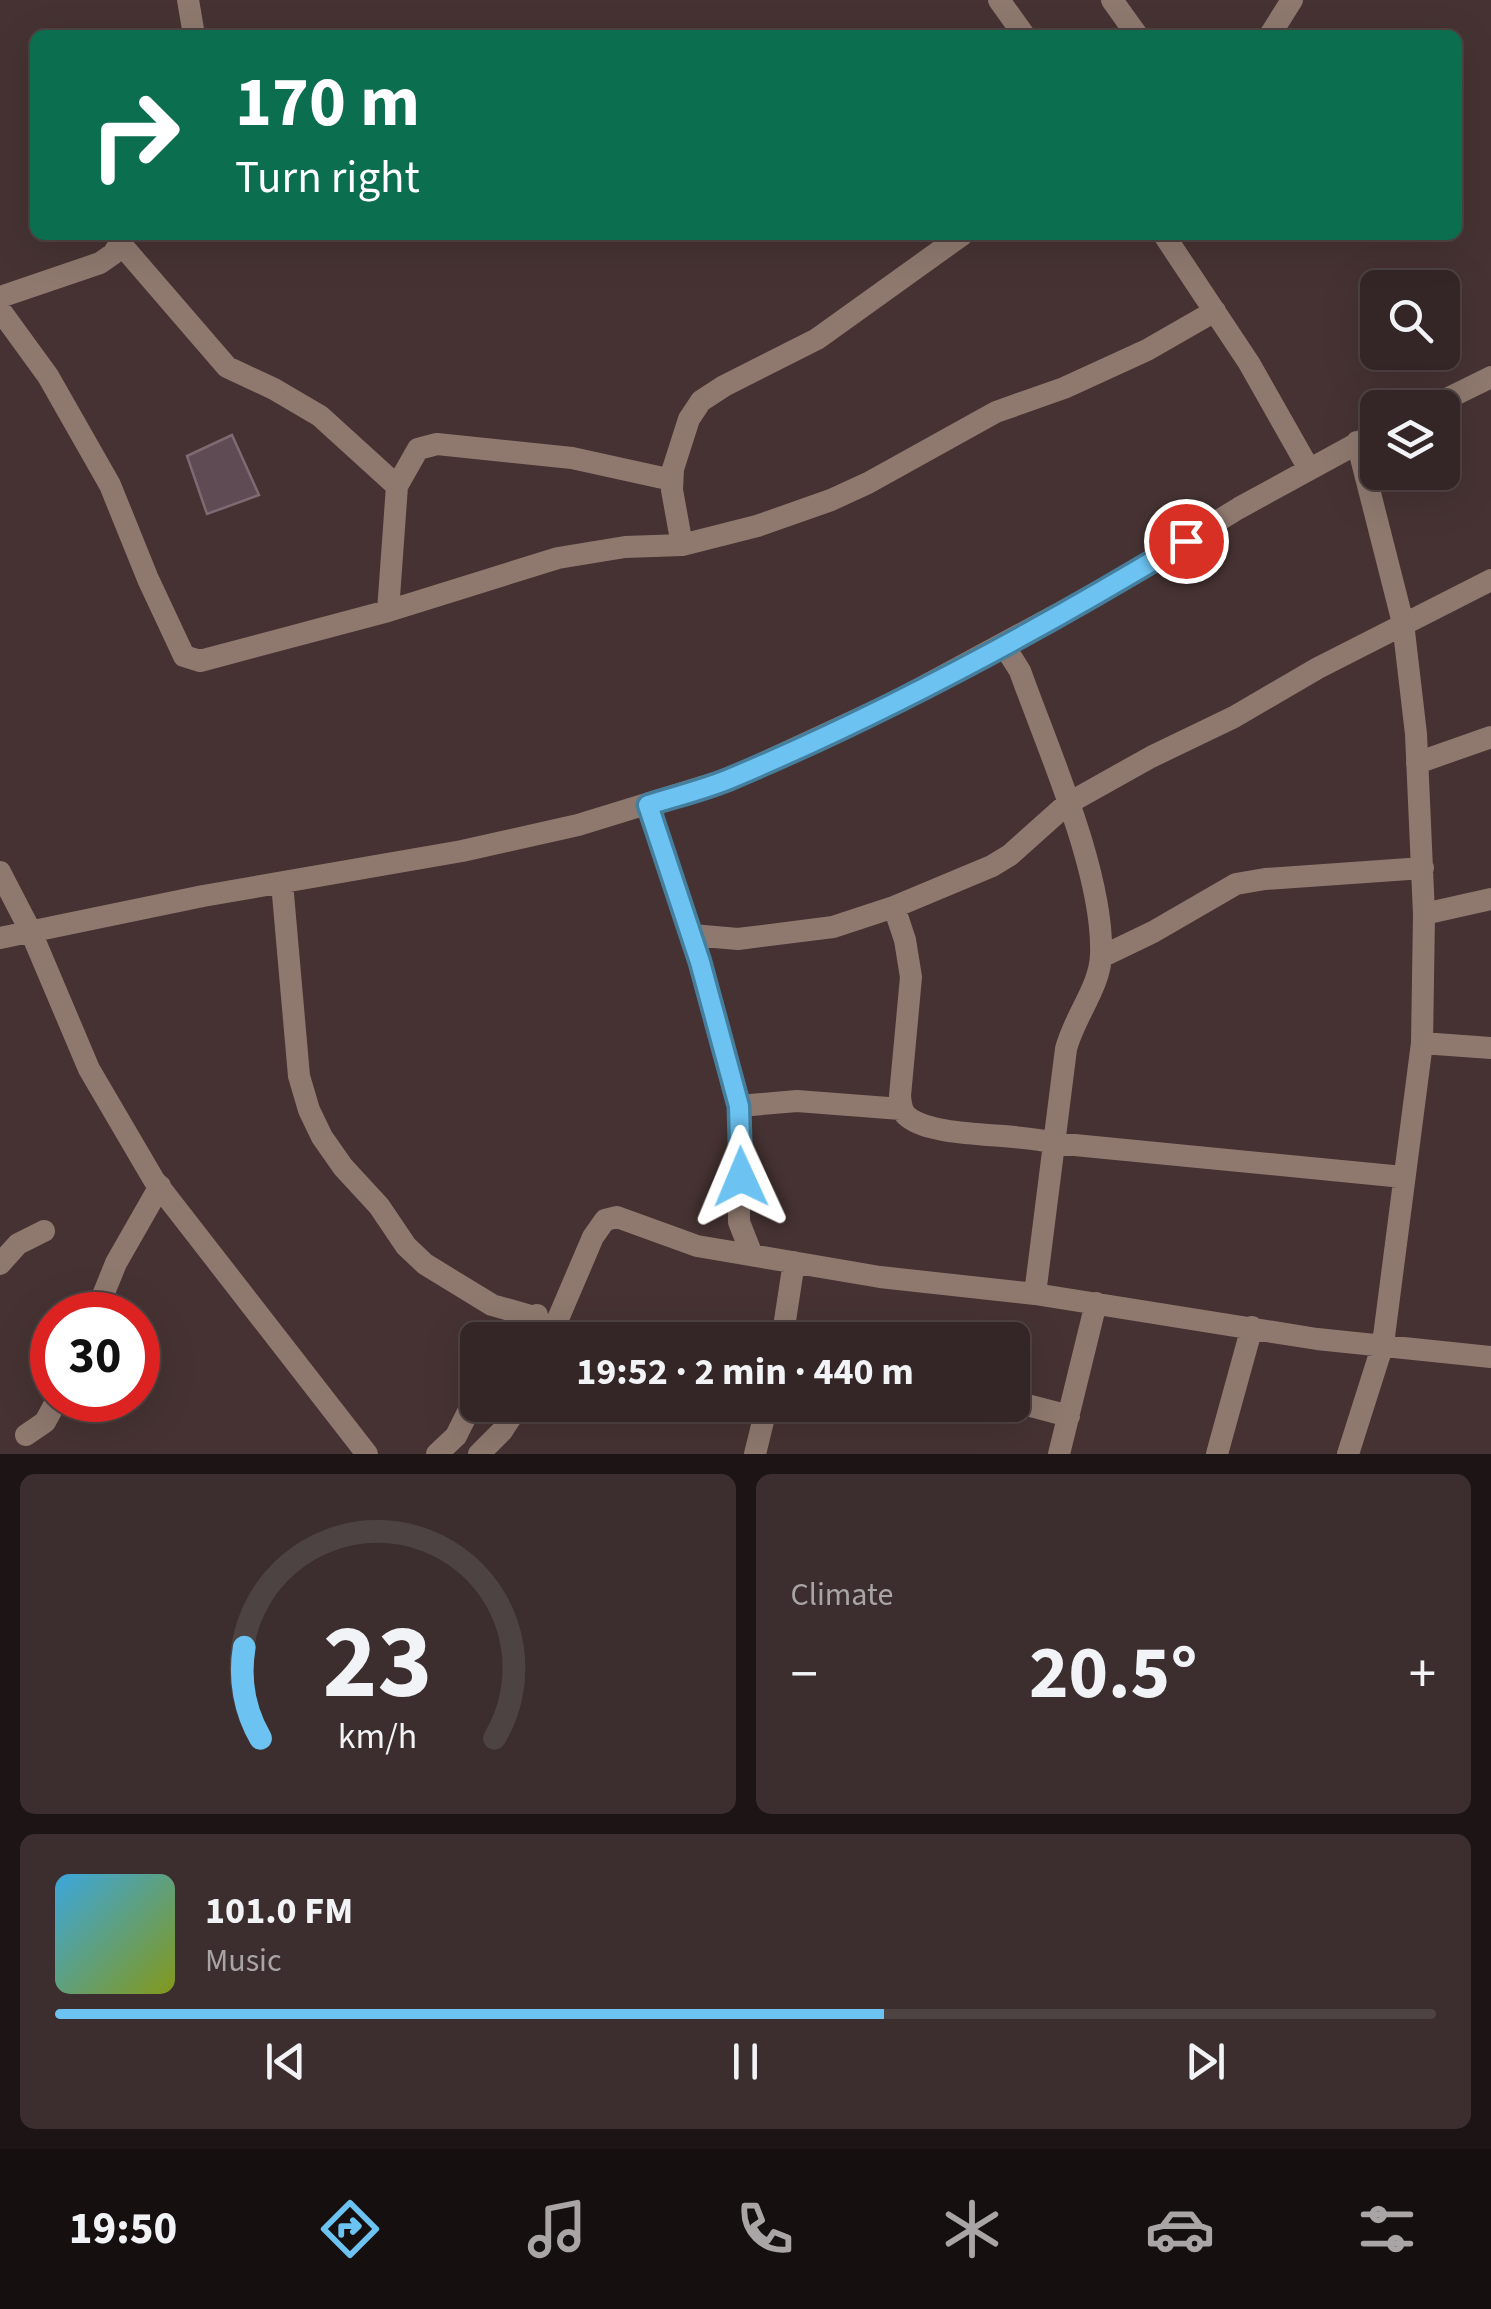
<!DOCTYPE html>
<html lang="en">
<head>
<meta charset="utf-8">
<style>
  :root { --surface:#342626; --page:#3c2e2e; --text:#f1f3f6; --muted:#a9a5a7; --line:#4e4343; --accent:#6cc3f2 }
  body { margin:0; font-family:"Source Sans 3",sans-serif; background:var(--page); color:var(--text); height:100vh; display:flex; flex-direction:column; font-size:38px; white-space:nowrap }
  * { box-sizing:border-box; margin:0 }
  p { font-size:32px; color:var(--muted) }
  .icon { flex:none; width:55px; height:55px; fill:none; stroke:currentColor; stroke-width:2; stroke-linecap:round; stroke-linejoin:round }
  .map { position:relative; height:1454px; overflow:hidden }
  .panel { display:flex; flex-direction:column; gap:20px; padding:20px; background:#1d1515; flex:1 }
  .panel>* { flex:none }
  .guide { position:absolute; left:30px; top:30px; width:1432px; height:210px; border-radius:15px; box-shadow:0 10px 40px #0002,0 0 0 2px var(--line); background:#0b6e4f; color:#fff; overflow:hidden }
  .controls { position:absolute; left:1360px; top:270px; display:grid; gap:20px }
  .controls a { display:grid; place-items:center; width:100px; height:100px; border-radius:15px; background:var(--surface); box-shadow:0 10px 40px #0002,0 0 0 2px var(--line); font-size:50px }
  .speed { position:absolute; left:30px; top:1292px; display:flex; gap:20px; font-size:50px; font-weight:700; text-align:center }
  .speed>* { display:grid; place-content:center; width:130px; height:130px; border-radius:50%; background:var(--surface); box-shadow:0 10px 40px #0002,0 0 0 2px var(--line); line-height:1 }
  .speed .limit { border:15px solid #d22; background:#fff; color:#111 }
  .pin { position:absolute; display:grid; place-items:center; width:85px; height:85px; color:#fff; margin:-42px; border:5px solid #fff; border-radius:50%; box-shadow:0 2px 10px #0007 }
  .me { position:absolute; width:110px; margin:-55px; rotate:359deg; stroke-linejoin:round; filter:drop-shadow(0 0 8px #0008) }
  .turn { display:flex; align-items:center; gap:35px; height:210px; padding:0 40px; font-size:45px }
  .turn .icon { width:130px; height:130px; stroke-width:2.5 }
  .turn b { display:block; font-size:70px; line-height:85px }
  .big { font-size:75px; font-weight:700; line-height:1.1 }
  .panel .card { flex:1; display:flex; flex-direction:column; justify-content:center; gap:15px; min-width:0; padding:0 35px; border-radius:15px; background:var(--page) }
  .panel .dial { align-items:center; gap:0 }
  .dial svg { height:260px; overflow:visible; fill:none; stroke:var(--line); stroke-width:7; stroke-linecap:round; text-anchor:middle }
  .dial text { fill:var(--text); stroke:none }
  .song { display:flex; align-items:center; gap:30px }
  .cover { width:120px; height:120px; border-radius:15px; background:linear-gradient(135deg,hsl(200 70% 55%),hsl(70 70% 35%)) }
  .played { height:10px; border-radius:5px; background:linear-gradient(90deg,var(--accent) 60%,var(--line) 60%) }
  .keys { display:flex; justify-content:space-around; direction:ltr }
  .heat { display:flex; justify-content:space-between; align-items:center; font-size:55px; direction:ltr }
  .panel .tiles { flex:1; display:grid; gap:20px; grid-template-columns:1fr 1fr }
  .card:last-child { grid-column:span 2 }
  .trip { position:absolute; left:460px; top:1322px; width:570px; height:100px; border-radius:15px; background:var(--surface); box-shadow:0 10px 40px #0002,0 0 0 2px var(--line); font-weight:700; line-height:100px; text-align:center }
  .tab-bar { display:flex; height:160px; justify-content:space-around; align-items:center; background:#150f0f; color:var(--muted) }
  .tab-bar .icon { width:70px; height:70px }
  .tab-bar .active { color:var(--accent) }
  .tab-bar b { font-size:45px; color:var(--text) }
  .map>svg:first-child { display:block }
  .building { fill:#5e4b54; stroke:#7f6a74; stroke-width:2.5 }
  .lines { fill:none; stroke-linecap:round; stroke-linejoin:round }
  .minor { stroke:#8f796f; stroke-width:22 }
  .route-casing { stroke:#467f9d; stroke-width:25 }
  .route { stroke:#6cc3f2; stroke-width:18 }
</style>
</head>
<body>
<div class="map">
<svg width="1491" height="1454" viewBox="0 0 1491 1454">
  <rect width="100%" height="100%" fill="#463232"/>
  <path class="building" d="M232,435L259,495L207,514L187,456Z"/>
  <g class="lines">
    <path class="minor" d="M188,0L194,35
      M999,0L1024,35
      M1112,0L1137,35
      M1270,35L1292,0
      M1164,235L1249,363L1309,469
      M120,243L227,367L274,389L320,416L397,486
      M0,297L100,263L113,254L125,235
      M0,310L48,376L110,485L148,579L184,656L200,661L388,611L558,558L625,547L682,545L757,526L831,500L868,483L996,412L1064,388L1147,350L1215,311
      M1428,408L1491,377
      M682,545L672,490L673,469L689,419L701,401L724,386L817,339L962,235
      M388,611L397,486L418,449L437,444L572,458L672,480
      M1003,644L1020,671C1048,750 1104,873 1101,955C1100,987 1074,1017 1066,1049L1035,1294
      M1417,763L1491,737
      M647,805L700,961L739,1106V1222L752,1255
      M0,872L31,932L89,1069L154,1180L367,1454
      M282,883L299,1076L309,1110L322,1137L343,1167L379,1206L406,1246L425,1264L492,1305L531,1316
      M894,907L905,940L911,977L900,1096C901,1104 901,1112 908,1117C935,1139 1017,1132 1054,1143L1403,1177
      M1424,914L1491,899
      M692,935L738,939L833,927L894,907L992,866L1010,855L1067,804L1151,757L1234,717L1318,668L1491,580
      M0,938L203,896L462,851L578,825L731,778L895,702L1132,574L1239,508L1378,432
      M1101,957L1153,932L1236,884L1265,879L1423,868
      M1422,1043L1491,1048
      M739,1106L797,1101L901,1109
      M0,1264L18,1244L44,1231
      M95,1315L116,1263L160,1186
      M500,1340L504,1332L537,1315
      M549,1340L593,1237L605,1220L617,1217L697,1246L880,1277L1035,1294L1317,1339L1491,1357
      M782,1340L794,1262
      M1012,1401L1069,1416
      M26,1435L45,1422L57,1400
      M437,1454L456,1436L478,1392
      M479,1454L502,1431L519,1405
      M755,1454L767,1405
      M1059,1454L1096,1303
      M1217,1454L1252,1327
      M1348,1454L1383,1344L1422,1043L1424,914L1416,734L1403,623L1357,442"/>
  </g>
  <g class="lines">
    <defs>
      <path id="route" d="M741,1177L739,1106L700,962L648,805C676,796 707,789 734,777C890,711 1041,629 1186,541"/>
    </defs>
    <use href="#route" class="route-casing"/>
    <use href="#route" class="route"/>
  </g>
</svg>
<div class="controls">
<a><svg class="icon" aria-label="search" viewBox="0 0 24 24"><circle cx="10" cy="10" r="6"/><path d="M15 15l6 6"/></svg></a>
<a><svg class="icon" aria-label="layers" viewBox="0 0 24 24"><path d="M12 4l9 5-9 5-9-5zM3 14l9 5 9-5"/></svg></a>
</div>
<div class="speed"><div class="limit">30</div></div>
<div class="pin" style="left:1186px;top:541px;background:#d93025"><svg class="icon" aria-label="arrive" viewBox="0 0 24 24"><path d="M6 21V4h12l-3 4 3 4H6"/></svg></div>
<svg class="me" style="left:741px;top:1177px" viewBox="-20 -20 40 40"><path d="M0-17L14 15 0 8-14 15z" fill="#6cc3f2" stroke="#fff" stroke-width="4"/></svg>
<div class="trip">19:52 · 2 min · 440 m</div>
<div class="guide">
<div class="turn"><svg class="icon" aria-label="right" viewBox="0 0 24 24"><path d="M7 20v-9h11M14 6l5 5-5 5"/></svg><div><b>170 m</b>Turn right</div></div>
</div>
</div>
<section class="panel">
<div class="tiles">
<div class="card dial"><svg viewBox="0 0 100 80">
<path d="M14 69A42 42 0 1 1 86 69"/>
<path d="M14 69A42 42 0 0 1 9 41" stroke="#6cc3f2"/>
<text x="50" y="56" font-size="32" font-weight="700">23</text>
<text x="50" y="72" font-size="11">km/h</text>
</svg></div>
<div class="card"><p>Climate</p>
<div class="heat"><a>−</a><b class="big">20.5°</b><a>+</a></div>
</div>
<div class="card">
<div class="song"><i class="cover"></i><div><b>101.0 FM</b><p>Music</p></div></div>
<div class="played"></div>
<div class="keys"><svg class="icon" aria-label="previous" viewBox="0 0 24 24"><path d="M18 5L8 12l10 7zM5 5v14"/></svg><svg class="icon" aria-label="pause" viewBox="0 0 24 24"><path d="M8 5v14M16 5v14"/></svg><svg class="icon" aria-label="next" viewBox="0 0 24 24"><path d="M6 5l10 7-10 7zM19 5v14"/></svg></div>
</div>
</div>
</section>
<nav class="tab-bar">
<b>19:50</b>
<svg class="icon active" aria-label="directions" viewBox="0 0 24 24"><path d="M12 3l9 9-9 9-9-9zM9 14v-3h6M13 9l2 2-2 2"/></svg>
<svg class="icon" aria-label="music" viewBox="0 0 24 24"><path d="M9 18V5l10-2v13"/><circle cx="6" cy="18" r="3"/><circle cx="16" cy="16" r="3"/></svg>
<svg class="icon" aria-label="phone" viewBox="0 0 24 24"><path d="M5 4h4l2 5-3 2q2 4 5 5l2-3 5 2v4C11 20 4 13 5 4z"/></svg>
<svg class="icon" aria-label="climate" viewBox="0 0 24 24"><path d="M12 3v18M4 7l16 10M4 17L20 7"/></svg>
<svg class="icon" aria-label="car" viewBox="0 0 24 24"><path d="M5 17H2v-5l4-1 3-4h7l3 4 3 1v5h-3M9 17h6M6 11h13"/><circle cx="7" cy="17" r="2"/><circle cx="17" cy="17" r="2"/></svg>
<svg class="icon" aria-label="filters" viewBox="0 0 24 24"><path d="M4 7h16M4 17h16"/><circle cx="9" cy="7" r="2"/><circle cx="15" cy="17" r="2"/></svg>
</nav>
</body>
</html>
